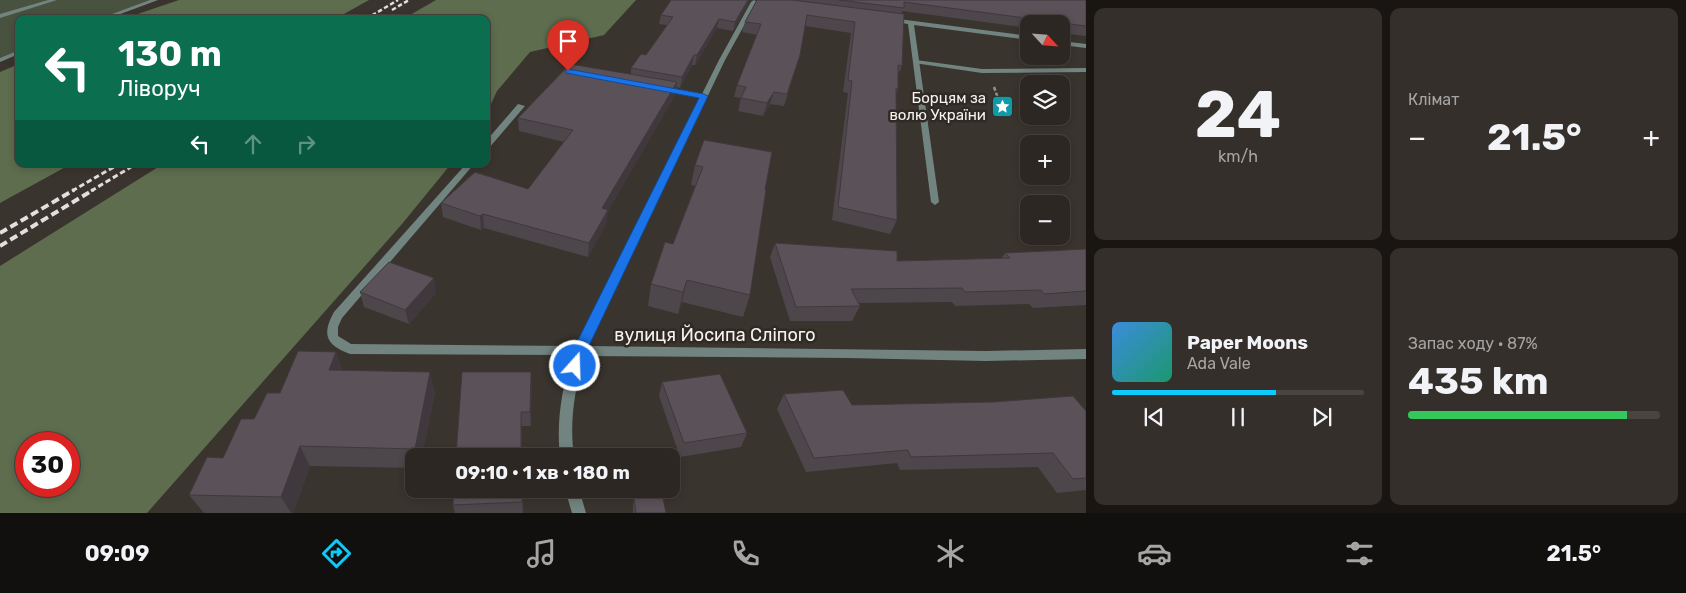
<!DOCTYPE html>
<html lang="uk">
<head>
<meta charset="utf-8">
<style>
  :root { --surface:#2c2722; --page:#342f2a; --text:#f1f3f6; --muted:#a6a5a5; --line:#484440; --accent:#0ccafa }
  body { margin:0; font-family:Rubik,sans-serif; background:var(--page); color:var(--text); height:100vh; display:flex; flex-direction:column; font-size:19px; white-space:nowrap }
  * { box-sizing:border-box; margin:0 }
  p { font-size:16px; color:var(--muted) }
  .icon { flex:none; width:28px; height:28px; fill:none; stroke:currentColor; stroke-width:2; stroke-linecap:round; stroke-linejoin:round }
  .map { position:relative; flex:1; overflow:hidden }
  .details { display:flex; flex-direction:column; gap:8px; padding:8px; background:#181513; width:600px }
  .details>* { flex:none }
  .top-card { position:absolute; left:15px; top:15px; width:475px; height:152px; border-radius:10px; box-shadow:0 2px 8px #0003,0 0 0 1px var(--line); background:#0b6e4f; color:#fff; overflow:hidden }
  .needle { width:32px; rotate:116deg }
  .tools { position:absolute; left:1020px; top:15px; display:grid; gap:10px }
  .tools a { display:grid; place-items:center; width:50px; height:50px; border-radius:10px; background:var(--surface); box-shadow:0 2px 8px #0003,0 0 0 1px var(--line); font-size:25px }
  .speed { position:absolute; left:15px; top:432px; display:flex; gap:10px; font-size:25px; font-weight:700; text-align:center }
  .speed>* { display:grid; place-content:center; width:65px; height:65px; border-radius:50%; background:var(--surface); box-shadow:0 2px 8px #0003,0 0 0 1px var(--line); line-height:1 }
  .speed .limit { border:8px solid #d22; background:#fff; color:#111 }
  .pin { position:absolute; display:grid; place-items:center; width:42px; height:42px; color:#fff; margin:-51px -21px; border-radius:50% 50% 50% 0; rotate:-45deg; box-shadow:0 0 5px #0007 }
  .pin .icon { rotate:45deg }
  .me { position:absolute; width:55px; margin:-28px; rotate:20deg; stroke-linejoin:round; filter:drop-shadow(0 0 4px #0008) }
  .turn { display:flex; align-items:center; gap:18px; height:105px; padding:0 20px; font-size:22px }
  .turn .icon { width:65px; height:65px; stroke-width:2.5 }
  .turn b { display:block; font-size:35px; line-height:42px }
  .lanes { display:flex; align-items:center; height:48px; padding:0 20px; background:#0003; justify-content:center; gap:25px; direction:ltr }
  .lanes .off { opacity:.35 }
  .big { font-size:38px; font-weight:700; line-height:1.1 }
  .details .widget { flex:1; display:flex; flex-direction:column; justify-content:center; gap:8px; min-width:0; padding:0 18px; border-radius:10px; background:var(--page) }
  .details .dial { align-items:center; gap:0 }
  .dial b { font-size:65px; line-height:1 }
  .song { display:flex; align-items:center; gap:15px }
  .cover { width:60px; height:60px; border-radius:8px; background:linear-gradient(135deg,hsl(210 70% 55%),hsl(160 70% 35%)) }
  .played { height:5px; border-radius:2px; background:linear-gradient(90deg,var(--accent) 65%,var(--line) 65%) }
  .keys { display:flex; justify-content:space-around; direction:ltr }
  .heat { display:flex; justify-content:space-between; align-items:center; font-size:28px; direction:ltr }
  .charge { height:8px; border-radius:4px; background:linear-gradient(90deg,#34c759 87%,var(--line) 0) }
  .details .tiles { flex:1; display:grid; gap:8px; grid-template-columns:repeat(2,1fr) }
  .trip { position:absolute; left:405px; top:448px; width:275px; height:50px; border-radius:10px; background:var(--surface); box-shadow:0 2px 8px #0003,0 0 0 1px var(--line); font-weight:700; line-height:50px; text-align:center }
  .menu { display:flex; height:80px; justify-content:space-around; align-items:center; background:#12100e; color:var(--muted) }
  .menu .icon { width:35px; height:35px }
  .menu .selected { color:var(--accent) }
  .menu b { font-size:22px; color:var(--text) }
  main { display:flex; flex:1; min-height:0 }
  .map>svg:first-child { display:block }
  .green { fill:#48523f }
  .forest { fill:#5d6d4e; fill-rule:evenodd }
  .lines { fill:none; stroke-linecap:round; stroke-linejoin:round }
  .path { stroke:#948f8b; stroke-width:2.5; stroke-dasharray:4 2; stroke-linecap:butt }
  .service { fill:#728480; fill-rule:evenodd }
  .minor { fill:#728480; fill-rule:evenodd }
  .rail-far2 { stroke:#e3dfdb; stroke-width:2.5; stroke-dasharray:4.5 2.5; stroke-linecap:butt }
  .rail-far1 { stroke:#e3dfdb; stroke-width:3; stroke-dasharray:5.5 3; stroke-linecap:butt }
  .rail { stroke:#e3dfdb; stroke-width:4; stroke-dasharray:8 4; stroke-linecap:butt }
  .wall { fill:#4d474c }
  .shaded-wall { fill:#3f393e }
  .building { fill:#5a5258; stroke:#3f393e }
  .route { fill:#1a73e8; stroke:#114b97 }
  .labels { text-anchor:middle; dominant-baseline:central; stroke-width:5; stroke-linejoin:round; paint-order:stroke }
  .far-poi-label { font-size:15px; fill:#f6f2ef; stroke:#302a24; text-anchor:end }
  .street-label { font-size:18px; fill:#f6f2ef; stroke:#302a24 }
</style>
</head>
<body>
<main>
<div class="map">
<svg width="1086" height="513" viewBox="0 0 1086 513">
  <rect width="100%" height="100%" fill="#3a342e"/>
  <path class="green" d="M0,0H151L97,19H19V50L0,58Z"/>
  <path class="forest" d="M179,0H369L335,19H123Z
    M436,0H636L604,35L530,52L497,91L486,115V19H403Z
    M19,64V164H71L0,203V72Z
    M163,164H451L402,224L147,513H0V266ZM26,444H69V486H26Z"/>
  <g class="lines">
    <path class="path" d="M994,87L999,101"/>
    <path class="service" d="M48,0H57L0,18V14Z
      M150,0H158L107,19H98Z
      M19,50V54L0,62V58Z
      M916,60L982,69L1086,68V72L982,73L914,63L913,62Z
      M663,87L704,94L707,96L704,98L661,90L660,89Z"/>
    <path class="minor" d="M754,0L757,2L725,60L588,346L986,351L1086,349V359L986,361L848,358L584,356C575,389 569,421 574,456H560C556,421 562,389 572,355L350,354C325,345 322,334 334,312L466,164H474L342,318L338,327V336L351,344L576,346L719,60L751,2Z
      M891,18L1029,36V40L914,25L939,202L935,205L931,202L908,24L889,21L888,20Z
      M1061,41L1086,44V48L1061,45Z
      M518,104L525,106L489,148H486V141Z
      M565,489H579L586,513H572Z"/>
    <path class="rail-far2" d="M392,10L409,0
      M366,19L398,0"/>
    <path class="rail-far1" d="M72,191L119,164
      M91,191L136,164"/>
    <path class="rail" d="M0,233L74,190
      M0,246L93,190"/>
  </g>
  <path class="wall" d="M757,0H1086V36L1061,33V24H1029V28L902,11L901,14L902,66L898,75V89L896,94L897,220L890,234L832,220L848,93L843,92L851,33L805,26L800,55L784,106L770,104L763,116L738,111L741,98L734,97L737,85L757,35L742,32L745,22Z
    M748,4L733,31L717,28L695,65H692L680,88L677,87L675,95L608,211L606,224L588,257L484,228L481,230L443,217L441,203L528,189L564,142L519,131L518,118L631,74V68L646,55L667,25L659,24L661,15Z
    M704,140L765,190L750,295L743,317L682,302L678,314L648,306L651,284L673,244L695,186L691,185L695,165Z
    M775,243L897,261L1001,259L1005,253L1086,249V305L1033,308L1029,304L955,306L952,302L859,303L860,306L852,321H790L770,257Z
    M360,292L436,293L409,324L364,307Z
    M336,352L342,370L435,392L422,456H414V468L310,466L293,513H204L189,495L223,458L280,393Z
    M531,372V426H521L522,456H456Z
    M662,382L747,433L741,447L680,457L659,396Z
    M784,394L852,405L1086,411V490L1057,493L1038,467L900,470L897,463L806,472L777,409Z
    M522,489L523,513H455L453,505Z
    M634,498L666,513H633V505Z"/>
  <path class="shaded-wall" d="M748,0H749L748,4L733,31L735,22Z
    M719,19L717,28L695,65L697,55Z
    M694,55L692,65L680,88L682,77Z
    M677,82L675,95L608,211L606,224L588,257L589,243L602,208Z
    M774,92L770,104L763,116L767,103Z
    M483,214L484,228L481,230L480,216Z
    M434,278L436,293L409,324L405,310Z
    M687,280L682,302L678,314L683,292Z
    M336,352L343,372L329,370Z
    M430,372L435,392L422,456H417L415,449Z
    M531,372L532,386L531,426L530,412Z
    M300,446L310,466L293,513H291L281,497Z"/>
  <path class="building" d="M671,0H748L735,22L719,19L697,55H694L682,77L631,68L641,54L646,55L673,17L661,15Z
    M757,0H792L904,14L902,66L898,65V89L896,88L897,220L838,207L852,81L848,80L855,22L807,15L800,55L787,94L774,92L767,103L741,98L746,87L737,85L761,24L745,22Z
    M839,0H1086V26L904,2V8Z
    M570,64L677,82L602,208L608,210L589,243L483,214L480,216L441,203L475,172L528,189L573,130L518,118Z
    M704,140L772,152L765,190H766L750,295L687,280L683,292L651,284L665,242L673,244L703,167L695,165Z
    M775,243L897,251V261L1010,258L1005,253L1086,249V291L1044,294L1041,290L965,292L962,288L851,289L860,306L796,307Z
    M389,262L434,278L405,310L360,292Z
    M298,351L336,352L329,370L430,372L415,449L300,446L281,497L189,495L207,457L223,458L241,419H254L267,393H280Z
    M462,372H531L530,412H521V456H456Z
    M720,374L747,433L684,443L662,382Z
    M843,390L852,405L993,402L1073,396L1086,411V478L1073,479L1053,453L911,457L908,450L814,458L784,394Z
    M454,489H522V502L453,505Z
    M634,498H663L666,513H636Z"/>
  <path class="route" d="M568,69L704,94L708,96L586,352L580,370L575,371L570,370L568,366L572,352L699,98L566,73L565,71Z"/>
  <defs>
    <symbol id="sight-square" viewBox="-11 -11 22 22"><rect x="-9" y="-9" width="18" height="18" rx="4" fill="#0f9aa8" stroke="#302a24"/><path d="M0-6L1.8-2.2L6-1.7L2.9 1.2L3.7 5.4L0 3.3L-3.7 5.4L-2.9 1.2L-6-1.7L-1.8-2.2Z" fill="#fff"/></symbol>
  </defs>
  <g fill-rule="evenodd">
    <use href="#sight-square" x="990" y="94" width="25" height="25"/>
  </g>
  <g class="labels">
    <g class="far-poi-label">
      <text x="986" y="98">Борцям за<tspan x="986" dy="17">волю України</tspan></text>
    </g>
    <g class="street-label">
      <text x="715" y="335">вулиця Йосипа Сліпого</text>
    </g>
  </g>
</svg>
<div class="tools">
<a><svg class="needle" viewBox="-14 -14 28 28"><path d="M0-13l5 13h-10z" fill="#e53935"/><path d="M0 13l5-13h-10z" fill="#a6a5a5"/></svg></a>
<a><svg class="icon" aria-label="layers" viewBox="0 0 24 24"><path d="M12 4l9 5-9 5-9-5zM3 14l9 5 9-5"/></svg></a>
<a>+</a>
<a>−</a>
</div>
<div class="speed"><div class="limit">30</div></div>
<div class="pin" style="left:568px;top:71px;background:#d93025"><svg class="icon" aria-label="arrive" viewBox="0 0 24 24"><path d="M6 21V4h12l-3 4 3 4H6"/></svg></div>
<svg class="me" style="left:575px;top:366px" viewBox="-20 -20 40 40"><circle r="17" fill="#1a73e8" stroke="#fff" stroke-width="3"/><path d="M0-11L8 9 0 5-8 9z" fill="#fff"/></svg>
<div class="trip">09:10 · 1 хв · 180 m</div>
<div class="top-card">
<div class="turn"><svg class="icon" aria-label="left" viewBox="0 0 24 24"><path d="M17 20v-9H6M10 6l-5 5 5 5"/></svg><div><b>130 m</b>Ліворуч</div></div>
<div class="lanes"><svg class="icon" aria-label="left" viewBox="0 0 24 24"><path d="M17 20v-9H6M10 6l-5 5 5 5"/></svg><svg class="icon off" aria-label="ahead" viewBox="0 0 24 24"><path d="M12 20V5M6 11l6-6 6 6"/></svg><svg class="icon off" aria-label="right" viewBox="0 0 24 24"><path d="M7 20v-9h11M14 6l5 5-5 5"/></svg></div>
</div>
</div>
<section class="details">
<div class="tiles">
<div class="widget dial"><b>24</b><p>km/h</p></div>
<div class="widget"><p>Клімат</p>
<div class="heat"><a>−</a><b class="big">21.5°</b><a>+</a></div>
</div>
<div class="widget">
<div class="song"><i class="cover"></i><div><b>Paper Moons</b><p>Ada Vale</p></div></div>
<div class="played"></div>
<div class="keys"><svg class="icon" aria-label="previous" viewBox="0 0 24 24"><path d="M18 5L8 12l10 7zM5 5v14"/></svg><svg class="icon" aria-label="pause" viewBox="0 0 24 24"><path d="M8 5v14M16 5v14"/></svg><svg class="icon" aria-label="next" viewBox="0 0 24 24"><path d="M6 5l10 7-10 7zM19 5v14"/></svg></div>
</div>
<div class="widget"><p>Запас ходу · 87%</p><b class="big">435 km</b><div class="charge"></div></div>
</div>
</section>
</main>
<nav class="menu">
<b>09:09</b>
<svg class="icon selected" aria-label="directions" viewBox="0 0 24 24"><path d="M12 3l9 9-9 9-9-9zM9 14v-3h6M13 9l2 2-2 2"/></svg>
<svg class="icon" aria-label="music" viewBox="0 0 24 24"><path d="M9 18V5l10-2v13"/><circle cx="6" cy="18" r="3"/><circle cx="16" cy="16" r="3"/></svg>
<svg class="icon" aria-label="phone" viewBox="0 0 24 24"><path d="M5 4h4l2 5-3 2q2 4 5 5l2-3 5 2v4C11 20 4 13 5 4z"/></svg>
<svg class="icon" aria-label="climate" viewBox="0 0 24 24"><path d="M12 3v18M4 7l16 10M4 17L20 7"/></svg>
<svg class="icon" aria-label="car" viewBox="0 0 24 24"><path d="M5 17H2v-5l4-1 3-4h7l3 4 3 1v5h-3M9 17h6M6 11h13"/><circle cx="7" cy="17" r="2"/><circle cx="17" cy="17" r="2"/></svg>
<svg class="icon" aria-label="filters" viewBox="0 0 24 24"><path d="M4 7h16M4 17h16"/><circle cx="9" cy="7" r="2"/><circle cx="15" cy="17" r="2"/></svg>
<b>21.5°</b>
</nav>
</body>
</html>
